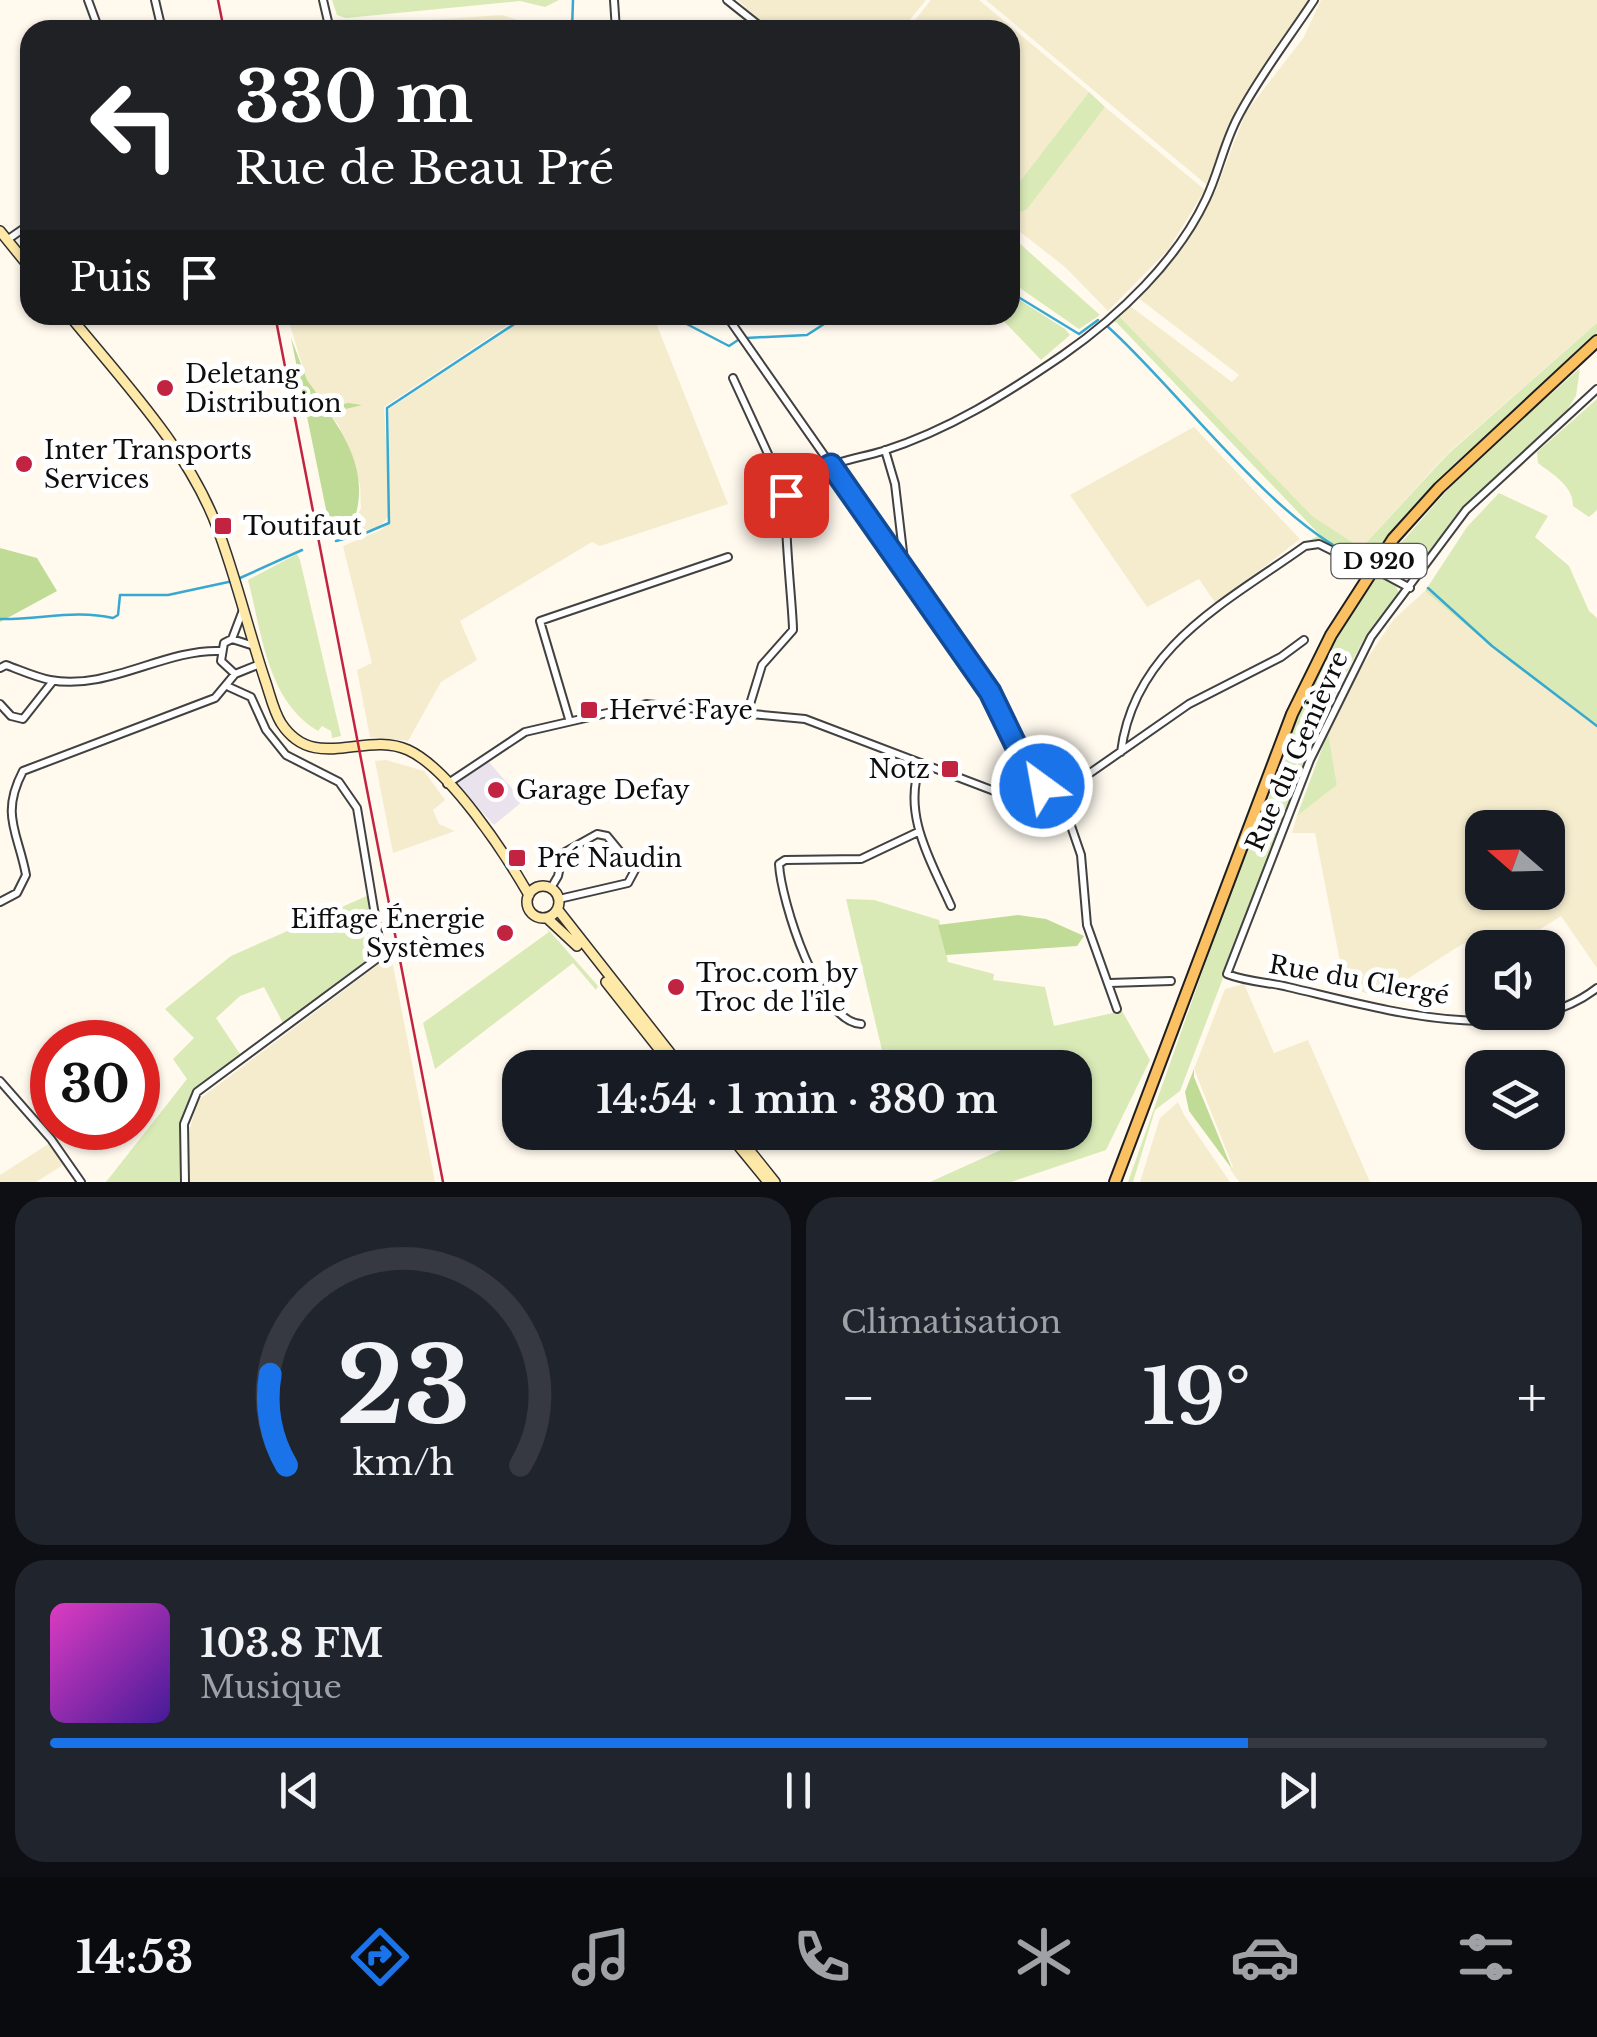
<!DOCTYPE html>
<html lang="fr">
<head>
<meta charset="utf-8">
<style>
  :root { --surface:#171b24; --page:#20242c; --text:#f1f3f6; --muted:#9ea1a6; --line:#363941; --accent:#1a73e8 }
  body { margin:0; font-family:"Libre Baskerville",serif; background:var(--page); color:var(--text); height:100vh; display:flex; flex-direction:column; font-size:38px; white-space:nowrap }
  * { box-sizing:border-box; margin:0 }
  p { font-size:32px; color:var(--muted) }
  .icon { flex:none; width:55px; height:55px; fill:none; stroke:currentColor; stroke-width:2; stroke-linecap:round; stroke-linejoin:round }
  .map { position:relative; height:1182px; overflow:hidden }
  .drawer { display:flex; flex-direction:column; gap:15px; padding:15px; background:#0d0f14; flex:1 }
  .drawer>* { flex:none }
  .guide { position:absolute; left:20px; top:20px; width:1000px; height:305px; border-radius:30px; box-shadow:0 2px 8px #0004; background:#202124; color:#fff; overflow:hidden }
  .needle { width:65px; rotate:290deg }
  .fabs { position:absolute; left:1465px; top:810px; display:grid; gap:20px }
  .fabs a { display:grid; place-items:center; width:100px; height:100px; border-radius:20px; background:var(--surface); box-shadow:0 2px 8px #0004; font-size:50px }
  .speed { position:absolute; left:30px; top:1020px; display:flex; gap:20px; font-size:50px; font-weight:700; text-align:center }
  .speed>* { display:grid; place-content:center; width:130px; height:130px; border-radius:50%; background:var(--surface); box-shadow:0 2px 8px #0004; line-height:1 }
  .speed .limit { border:15px solid #d22; background:#fff; color:#111 }
  .pin { position:absolute; display:grid; place-items:center; width:85px; height:85px; color:#fff; margin:-42px; border-radius:20px; box-shadow:0 5px 15px #0006 }
  .me { position:absolute; width:110px; margin:-55px; rotate:328deg; stroke-linejoin:round; filter:drop-shadow(0 0 8px #0008) }
  .turn { display:flex; align-items:center; gap:35px; height:210px; padding:0 50px; font-size:45px }
  .turn .icon { width:130px; height:130px; stroke-width:2.5 }
  .turn b { display:block; font-size:70px; line-height:85px }
  .then { display:flex; align-items:center; height:95px; padding:0 50px; background:#0003; gap:20px; font-size:38px }
  .big { font-size:75px; font-weight:700; line-height:1.1 }
  .drawer .widget { flex:1; display:flex; flex-direction:column; justify-content:center; gap:15px; min-width:0; padding:0 35px; border-radius:30px; background:var(--page) }
  .drawer .dial { align-items:center; gap:0 }
  .dial svg { height:260px; overflow:visible; fill:none; stroke:var(--line); stroke-width:7; stroke-linecap:round; text-anchor:middle }
  .dial text { fill:var(--text); stroke:none }
  .song { display:flex; align-items:center; gap:30px }
  .cover { width:120px; height:120px; border-radius:15px; background:linear-gradient(135deg,hsl(310 70% 55%),hsl(260 70% 35%)) }
  .played { height:10px; border-radius:5px; background:linear-gradient(90deg,var(--accent) 80%,var(--line) 80%) }
  .keys { display:flex; justify-content:space-around; direction:ltr }
  .heat { display:flex; justify-content:space-between; align-items:center; font-size:55px; direction:ltr }
  .drawer .tiles { flex:1; display:grid; gap:15px; grid-template-columns:1fr 1fr }
  .widget:last-child { grid-column:span 2 }
  .trip { position:absolute; left:502px; top:1050px; width:590px; height:100px; border-radius:30px; background:var(--surface); box-shadow:0 2px 8px #0004; font-weight:700; line-height:100px; text-align:center }
  .tab-bar { display:flex; height:160px; justify-content:space-around; align-items:center; background:#090b0e; color:var(--muted) }
  .tab-bar .icon { width:70px; height:70px }
  .tab-bar .active { color:var(--accent) }
  .tab-bar b { font-size:45px; color:var(--text) }
  .map>svg:first-child { display:block }
  .industrial { fill:#eae2ed }
  .farmland { fill:#f5ecce; fill-rule:evenodd }
  .green { fill:#d9eab7 }
  .forest { fill:#bfdb96 }
  .lines { fill:none; stroke-linecap:round; stroke-linejoin:round }
  .stream { stroke:#37a9d0; stroke-width:2.5 }
  .street-casing { stroke:#414141; stroke-width:10 }
  .secondary-casing { stroke:#303030; stroke-width:12 }
  .primary-casing { stroke:#1f1f1f; stroke-width:14 }
  .street { stroke:#fff; stroke-width:6 }
  .secondary { stroke:#ffe9a9; stroke-width:9 }
  .primary { stroke:#fbc062; stroke-width:10 }
  .rail { stroke:#c12341; stroke-width:2.5 }
  .route-casing { stroke:#114b97; stroke-width:25 }
  .route { stroke:#1a73e8; stroke-width:18 }
  .poi-dot { fill:#c12341; stroke:#fff; stroke-width:4 }
  .labels { text-anchor:middle; dominant-baseline:central; stroke-width:10; stroke-linejoin:round; paint-order:stroke }
  .shield { fill:#fff; stroke:#565656; stroke-width:2.5 }
  .shield-label { font-size:22px; font-weight:bold; fill:#0e0e0e }
  .poi-label { font-size:25px; fill:#0e0e0e; stroke:#fff; text-anchor:start }
  .street-label { font-size:25px; fill:#0e0e0e; stroke:#fff }
</style>
</head>
<body>
<div class="map">
<svg width="1597" height="1182" viewBox="0 0 1597 1182">
  <rect width="100%" height="100%" fill="#fff9ee"/>
  <path class="industrial" d="M488,761L523,801L494,825L457,784Z"/>
  <path class="farmland" d="M738,0H926L901,30H769Z
    M931,0H979L1089,92L1010,194V30H907Z
    M986,0H1310L1238,110L1208,186Z
    M1321,0H1597V323L1447,454L1366,543L1358,546L1312,517L1120,317L1130,306L1232,382L1239,375L1137,297L1185,245L1215,192L1246,112L1304,37Z
    M502,15L549,30H339L415,21Z
    M1105,107L1205,190L1168,250L1108,311L1065,267L1010,224Z
    M287,315H523L384,407L389,496V409L530,315L654,318L728,504L600,546L592,542L460,621L477,660L441,682L408,741L370,737L357,670L372,663L343,546L381,530L389,523V516L379,527L348,535L361,508L360,484L339,426L329,413L359,405L327,409L307,381Z
    M1194,427L1300,539L1216,604L1199,579L1147,607L1070,495Z
    M1425,591L1512,664L1597,726V968L1561,916L1512,947L1482,948L1479,969L1464,943L1379,997L1345,987L1315,833H1292L1297,816L1337,785L1328,732L1350,684L1394,619ZM1482,828H1548V892H1482Z
    M386,760L424,771L445,800L433,810L439,824L455,831L393,853L375,761Z
    M391,955L435,1182H190L188,1137L197,1101Z
    M1244,984L1274,1053L1308,1040L1370,1182H1239L1230,1169L1233,1167L1194,1069L1225,989Z
    M1178,1102L1184,1115L1230,1182H1140L1160,1118Z
    M50,1143L66,1163L36,1182H0V1175Z"/>
  <path class="green" d="M332,0H559L545,7L520,1L346,18L337,15Z
    M1089,92L1105,107L1027,209L1016,214L1010,224V194Z
    M1010,235L1100,315L1079,329L1010,281Z
    M1010,294L1065,329L1070,335L1041,360L998,315H1010Z
    M1132,301L1120,317L1312,516L1358,546L1366,543L1448,454L1597,323V335L1440,477L1369,563L1318,540L1291,549L1320,535L1116,322L1107,324Z
    M1580,368L1576,396L1567,410L1456,515L1413,576L1402,578L1381,566L1464,471Z
    M1597,399V510L1589,517L1573,506C1573,485 1553,475 1538,463L1537,452Z
    M1499,493L1548,516L1535,537L1569,566L1589,611L1597,618V726L1512,664L1425,591L1467,527Z
    M297,554L300,560L341,736L332,738L331,731L322,726L318,731C267,701 262,633 248,580Z
    M1376,573L1395,583L1399,594L1364,639L1322,719L1290,741C1286,712 1357,602 1376,573Z
    M1328,732L1337,785L1297,816Z
    M1305,738L1312,744L1180,1091L1155,1110L1133,1182H1128L1237,874L1283,763Z
    M369,895L378,946L374,957L284,1025L264,987L240,996L216,1018L242,1057C180,1097 181,1111 180,1182H106L187,1079L173,1059L194,1038L165,1009L231,956Z
    M846,899L874,900L939,920L948,962L994,974L993,980L1045,987L1054,1026L1122,1011L1150,1060L1106,1150L1011,1182H930L1032,1136L1031,1133L1075,1132V1068L1040,1067L1037,1063L1018,1068L886,1067Z
    M546,927L598,986L596,990L573,963L435,1069L423,1023L549,932Z"/>
  <path class="forest" d="M291,338L307,380L327,408L348,403L362,405L329,413C357,453 370,490 348,535L331,534Z
    M0,548L37,558L57,591L0,622Z
    M1018,915L1046,919L1084,936L1077,946L946,955L938,925Z
    M1194,1069V1077L1232,1169L1189,1111L1185,1092Z"/>
  <g class="lines">
    <path class="stream" d="M572,30L573,0
      M1010,292L1079,334L1098,320
      M652,315L681,321L729,346L738,340
      M1107,326C1180,391 1278,529 1365,561
      M746,338L807,335L838,315
      M356,537L389,523L387,408L528,315
      M336,541L347,538
      M240,578L302,550
      M1428,588L1492,646L1597,726
      M0,619C39,620 75,609 113,618L118,615L120,595H168L233,581"/>
    <defs>
      <path id="street" d="M88,0L99,30
        M155,0L162,30
        M323,0L330,30
        M614,0L616,30
        M727,0L761,27
        M7,240L30,224
        M726,315L990,692L1040,786
        M733,378L787,495
        M1597,389L1466,510L1371,637L1310,760L1227,974C1247,982 1268,982 1288,987C1379,1008 1516,1051 1597,988
        M885,450L895,484L905,569
        M1382,573L1410,588
        M232,639L243,610
        M254,646L232,639L224,643L221,661L235,674L260,664
        M0,668L6,665C20,670 35,677 50,680C108,691 164,649 220,651
        M0,704L11,716L23,719L53,681
        M747,714L762,665L793,630C793,607 781,506 788,494C804,465 854,460 883,451C949,430 1006,394 1063,355C1119,316 1177,261 1206,199C1219,172 1224,142 1239,115C1260,75 1289,38 1314,0
        M569,719L540,621L728,557
        M1121,752C1134,647 1227,602 1305,546L1319,544L1359,564
        M921,763C901,813 931,861 951,906
        M447,784L525,732L646,704L805,719L1010,797L1034,796
        M1033 794a8 8 0 1 1 16 0a8 8 0 1 1-16 0Z
        M1049,794H1060L1189,704L1281,657L1304,640
        M1060,794L1081,855L1087,925L1117,1009
        M551,888L558,876L563,853L597,834L607,836L635,870L628,883L559,899
        M0,902L17,893L26,875C18,832 0,815 23,771L215,698L235,674
        M1110,983L1171,981
        M861,1024C819,1022 781,901 779,864L785,860L861,859L918,832
        M0,1081L51,1139L81,1182
        M185,1182L184,1124L197,1092L378,958L381,951L357,808L339,782L286,755L266,730L251,697L229,687"/>
      <path id="secondary" d="M0,231L30,268
        M69,315C121,379 188,449 217,527C236,577 248,629 265,680C270,694 273,710 281,723C314,774 365,730 408,750C450,769 506,855 529,895
        M527 902a16 16 0 1 1 32 0a16 16 0 1 1-32 0Z
        M558,910L682,1068
        M547,918L577,946
        M606,982L674,1068
        M727,1132L768,1182
        M735,1132L775,1182"/>
      <path id="primary" d="M1115,1182L1292,714L1331,635L1393,539L1439,488L1597,341"/>
    </defs>
    <use href="#street" class="street-casing"/>
    <use href="#secondary" class="secondary-casing"/>
    <use href="#primary" class="primary-casing"/>
    <use href="#street" class="street"/>
    <use href="#secondary" class="secondary"/>
    <use href="#primary" class="primary"/>
    <path class="rail" d="M218,0L224,30
      M275,315L443,1182"/>
  </g>
  <g class="lines">
    <defs>
      <path id="route" d="M786,495L802,480L831,465L990,692L1024,762L1042,786"/>
    </defs>
    <use href="#route" class="route-casing"/>
    <use href="#route" class="route"/>
  </g>
  <g class="poi-dot">
    <circle cx="165" cy="388" r="10"/>
    <circle cx="24" cy="464" r="10"/>
    <rect x="213" y="516" width="20" height="20" rx="5"/>
    <rect x="579" y="700" width="20" height="20" rx="5"/>
    <rect x="940" y="759" width="20" height="20" rx="5"/>
    <circle cx="496" cy="790" r="10"/>
    <rect x="507" y="848" width="20" height="20" rx="5"/>
    <circle cx="505" cy="933" r="10"/>
    <circle cx="676" cy="987" r="10"/>
  </g>
  <g class="labels">
    <rect class="shield" x="1331.5" y="544" width="95" height="34" rx="8"/>
    <g class="shield-label">
      <text x="1379" y="561">D 920</text>
    </g>
    <g class="poi-label">
      <text x="185" y="374">Deletang<tspan x="185" dy="29">Distribution</tspan></text>
      <text x="44" y="450">Inter Transports<tspan x="44" dy="29">Services</tspan></text>
      <text x="243" y="526">Toutifaut</text>
      <text x="609" y="710">Hervé Faye</text>
      <text x="930" y="769" text-anchor="end">Notz</text>
      <text x="516" y="790">Garage Defay</text>
      <text x="537" y="858">Pré Naudin</text>
      <text x="485" y="919" text-anchor="end">Eiffage Énergie<tspan x="485" dy="29">Systèmes</tspan></text>
      <text x="696" y="973">Troc.com by<tspan x="696" dy="29">Troc de l'île</tspan></text>
    </g>
    <g class="street-label">
      <text transform="translate(1297 751) rotate(-66)">Rue du Genièvre</text>
      <text transform="translate(1359 980) rotate(10)">Rue du Clergé</text>
    </g>
  </g>
</svg>
<div class="fabs">
<a><svg class="needle" viewBox="-14 -14 28 28"><path d="M0-13l5 13h-10z" fill="#e53935"/><path d="M0 13l5-13h-10z" fill="#9ea1a6"/></svg></a>
<a><svg class="icon" aria-label="sound" viewBox="0 0 24 24"><path d="M4 9h4l5-4v14l-5-4H4zM17 9q2 3 0 6"/></svg></a>
<a><svg class="icon" aria-label="layers" viewBox="0 0 24 24"><path d="M12 4l9 5-9 5-9-5zM3 14l9 5 9-5"/></svg></a>
</div>
<div class="speed"><div class="limit">30</div></div>
<div class="pin" style="left:786px;top:495px;background:#d93025"><svg class="icon" aria-label="arrive" viewBox="0 0 24 24"><path d="M6 21V4h12l-3 4 3 4H6"/></svg></div>
<svg class="me" style="left:1042px;top:786px" viewBox="-20 -20 40 40"><circle r="17" fill="#1a73e8" stroke="#fff" stroke-width="3"/><path d="M0-11L8 9 0 5-8 9z" fill="#fff"/></svg>
<div class="trip">14:54 · 1 min · 380 m</div>
<div class="guide">
<div class="turn"><svg class="icon" aria-label="left" viewBox="0 0 24 24"><path d="M17 20v-9H6M10 6l-5 5 5 5"/></svg><div><b>330 m</b>Rue de Beau Pré</div></div>
<div class="then">Puis<svg class="icon" aria-label="arrive" viewBox="0 0 24 24"><path d="M6 21V4h12l-3 4 3 4H6"/></svg></div>
</div>
</div>
<section class="drawer">
<div class="tiles">
<div class="widget dial"><svg viewBox="0 0 100 80">
<path d="M14 69A42 42 0 1 1 86 69"/>
<path d="M14 69A42 42 0 0 1 9 41" stroke="#1a73e8"/>
<text x="50" y="56" font-size="32" font-weight="700">23</text>
<text x="50" y="72" font-size="11">km/h</text>
</svg></div>
<div class="widget"><p>Climatisation</p>
<div class="heat"><a>−</a><b class="big">19°</b><a>+</a></div>
</div>
<div class="widget">
<div class="song"><i class="cover"></i><div><b>103.8 FM</b><p>Musique</p></div></div>
<div class="played"></div>
<div class="keys"><svg class="icon" aria-label="previous" viewBox="0 0 24 24"><path d="M18 5L8 12l10 7zM5 5v14"/></svg><svg class="icon" aria-label="pause" viewBox="0 0 24 24"><path d="M8 5v14M16 5v14"/></svg><svg class="icon" aria-label="next" viewBox="0 0 24 24"><path d="M6 5l10 7-10 7zM19 5v14"/></svg></div>
</div>
</div>
</section>
<nav class="tab-bar">
<b>14:53</b>
<svg class="icon active" aria-label="directions" viewBox="0 0 24 24"><path d="M12 3l9 9-9 9-9-9zM9 14v-3h6M13 9l2 2-2 2"/></svg>
<svg class="icon" aria-label="music" viewBox="0 0 24 24"><path d="M9 18V5l10-2v13"/><circle cx="6" cy="18" r="3"/><circle cx="16" cy="16" r="3"/></svg>
<svg class="icon" aria-label="phone" viewBox="0 0 24 24"><path d="M5 4h4l2 5-3 2q2 4 5 5l2-3 5 2v4C11 20 4 13 5 4z"/></svg>
<svg class="icon" aria-label="climate" viewBox="0 0 24 24"><path d="M12 3v18M4 7l16 10M4 17L20 7"/></svg>
<svg class="icon" aria-label="car" viewBox="0 0 24 24"><path d="M5 17H2v-5l4-1 3-4h7l3 4 3 1v5h-3M9 17h6M6 11h13"/><circle cx="7" cy="17" r="2"/><circle cx="17" cy="17" r="2"/></svg>
<svg class="icon" aria-label="filters" viewBox="0 0 24 24"><path d="M4 7h16M4 17h16"/><circle cx="9" cy="7" r="2"/><circle cx="15" cy="17" r="2"/></svg>
</nav>
</body>
</html>
